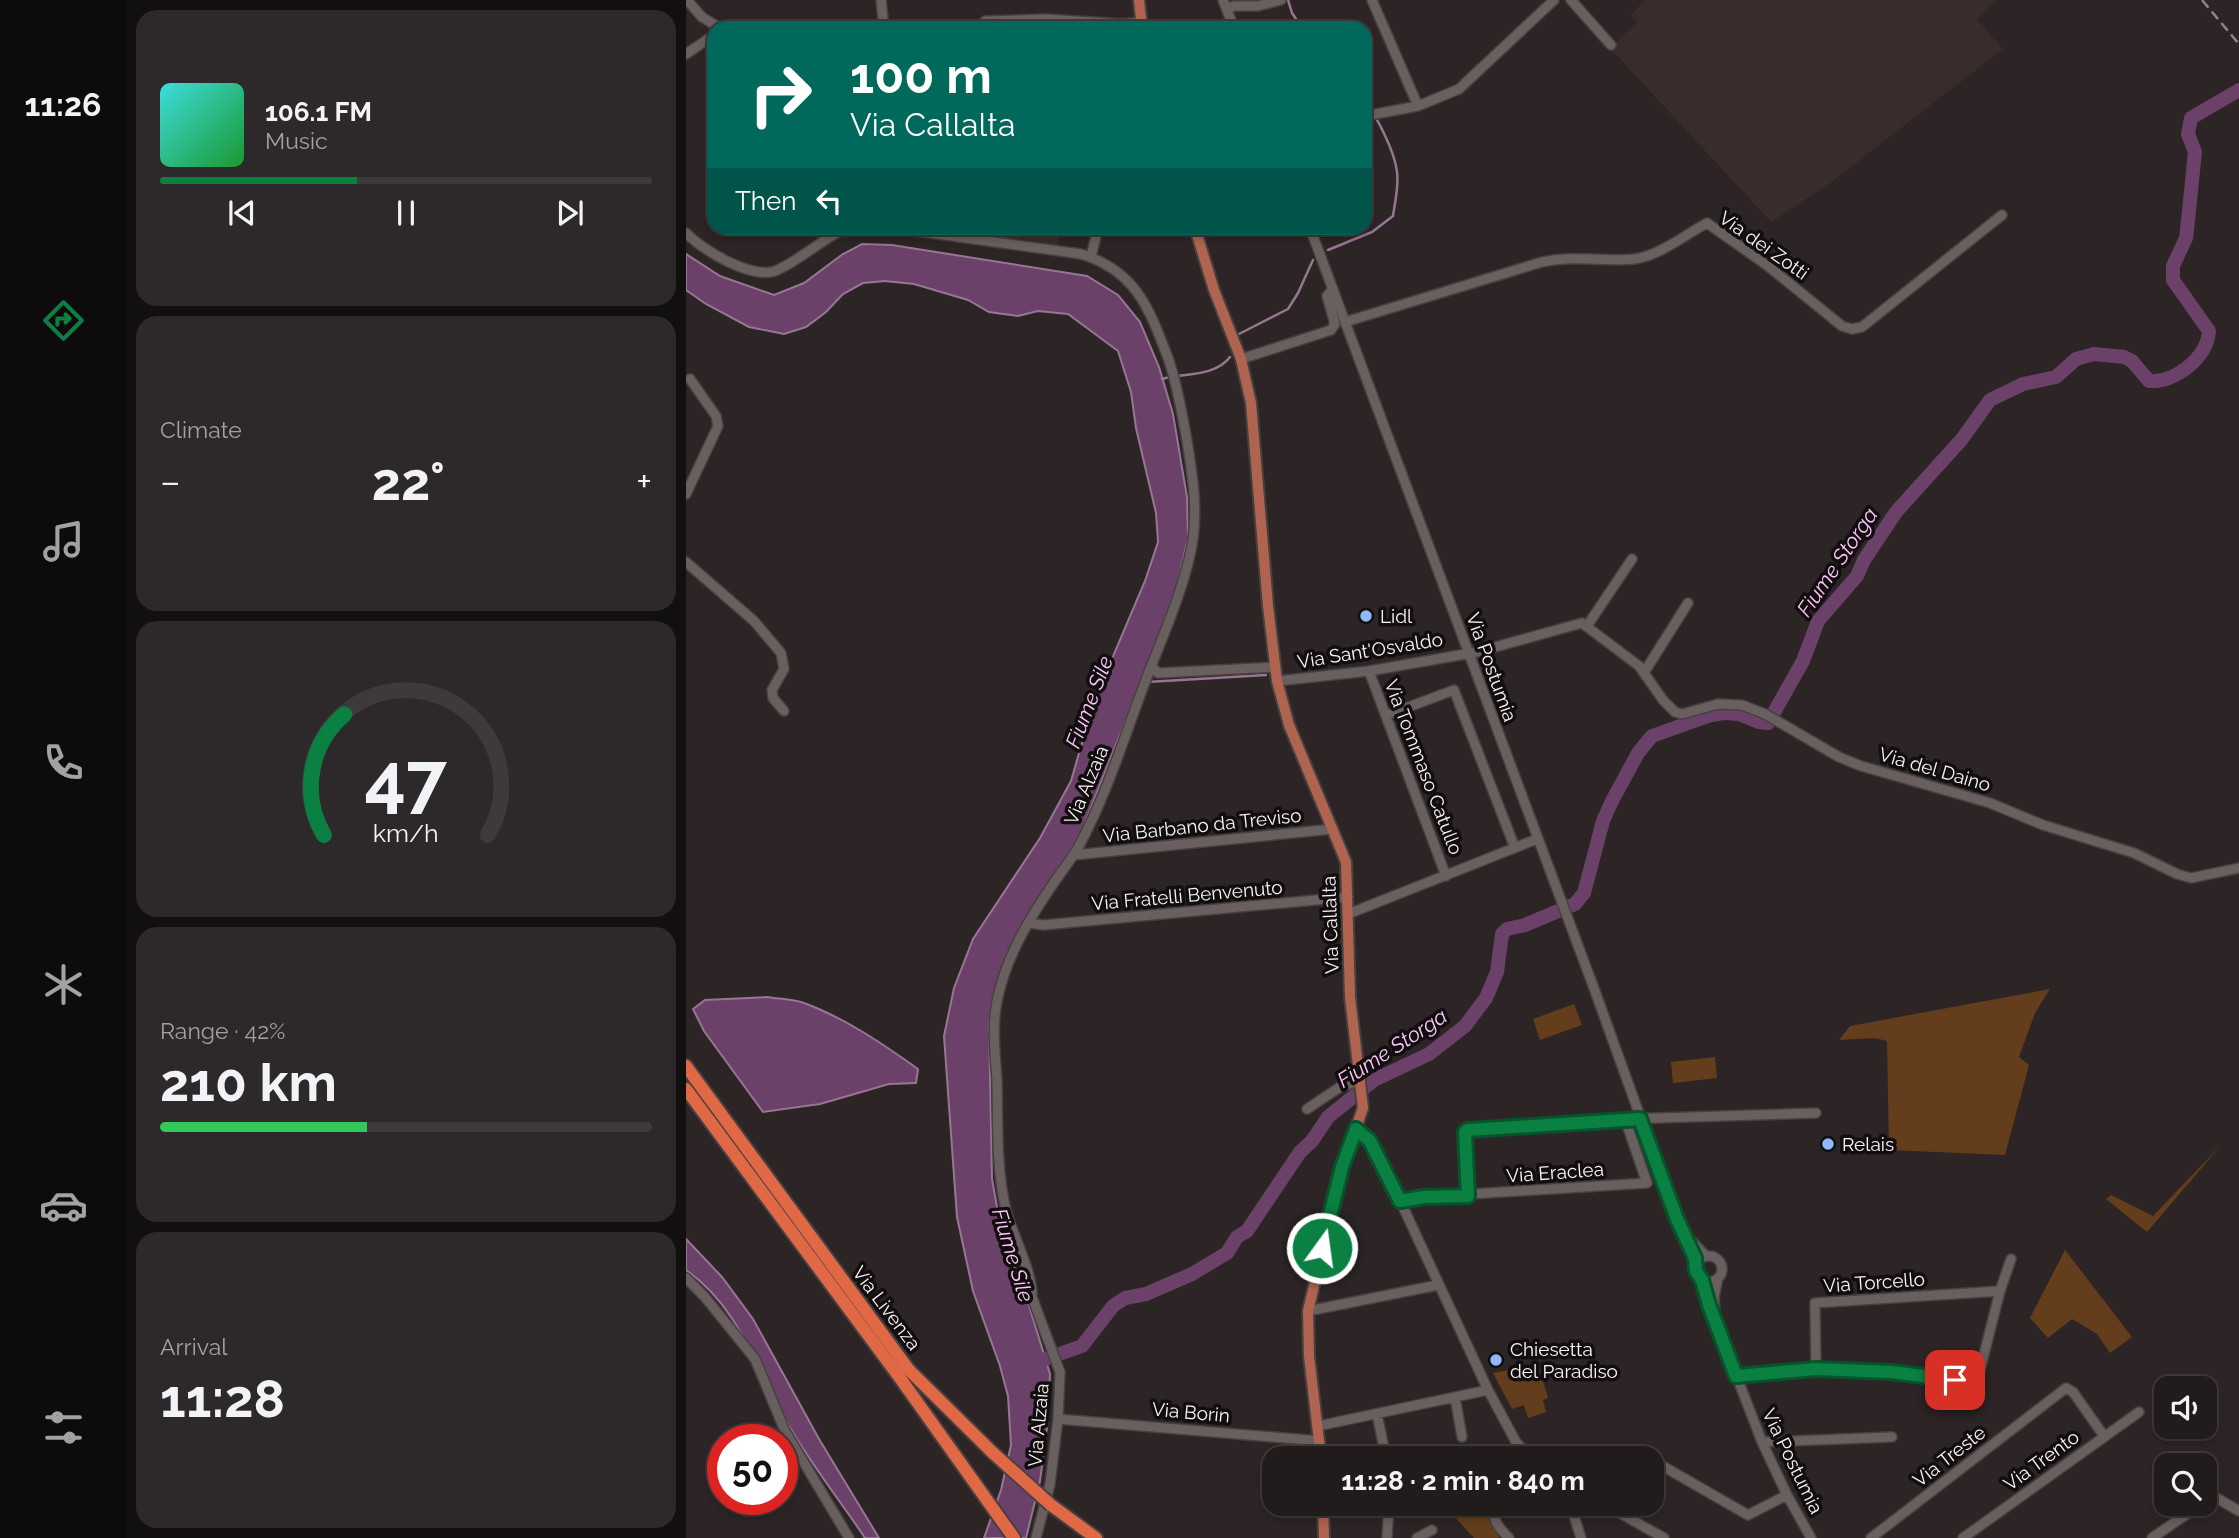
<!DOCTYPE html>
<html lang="en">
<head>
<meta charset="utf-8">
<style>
  :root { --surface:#211b1c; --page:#2d2829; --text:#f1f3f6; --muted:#a2a1a3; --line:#3e393b; --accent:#0b8043 }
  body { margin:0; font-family:Raleway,sans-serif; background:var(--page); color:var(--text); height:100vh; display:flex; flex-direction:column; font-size:26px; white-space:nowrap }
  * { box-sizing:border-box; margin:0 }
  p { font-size:23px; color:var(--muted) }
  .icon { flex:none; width:38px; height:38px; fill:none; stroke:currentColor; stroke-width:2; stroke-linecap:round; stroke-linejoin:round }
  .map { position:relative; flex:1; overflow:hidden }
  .side { display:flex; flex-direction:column; gap:10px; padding:10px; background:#120f0f; width:560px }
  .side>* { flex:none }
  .top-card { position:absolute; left:21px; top:21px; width:665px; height:214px; border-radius:21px; box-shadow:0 4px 10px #0003,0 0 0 2px var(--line); background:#00695c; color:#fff; overflow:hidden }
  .fabs { position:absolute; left:1468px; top:1376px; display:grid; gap:14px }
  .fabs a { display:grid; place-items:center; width:63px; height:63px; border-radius:14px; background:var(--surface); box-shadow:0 4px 10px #0003,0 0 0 2px var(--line); font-size:35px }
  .speed { position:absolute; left:21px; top:1424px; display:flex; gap:14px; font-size:35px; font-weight:700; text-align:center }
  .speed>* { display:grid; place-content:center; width:91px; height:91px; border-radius:50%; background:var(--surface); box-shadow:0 4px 10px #0003,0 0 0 2px var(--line); line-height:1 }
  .speed .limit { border:10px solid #d22; background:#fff; color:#111 }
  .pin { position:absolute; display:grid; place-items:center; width:60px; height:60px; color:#fff; margin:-30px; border-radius:14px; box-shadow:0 4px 10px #0006 }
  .me { position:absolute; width:77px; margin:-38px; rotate:14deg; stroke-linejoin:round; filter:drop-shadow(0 0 5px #0008) }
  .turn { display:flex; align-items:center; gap:24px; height:147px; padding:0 28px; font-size:32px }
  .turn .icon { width:91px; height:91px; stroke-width:2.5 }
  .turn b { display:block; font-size:49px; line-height:60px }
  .then { display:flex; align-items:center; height:66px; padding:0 28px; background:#0003; gap:14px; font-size:26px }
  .big { font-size:52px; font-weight:700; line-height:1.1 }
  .side .tile { flex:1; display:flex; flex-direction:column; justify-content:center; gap:10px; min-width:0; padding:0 24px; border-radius:21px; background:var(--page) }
  .side .dial { align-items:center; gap:0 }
  .dial svg { height:182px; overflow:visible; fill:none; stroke:var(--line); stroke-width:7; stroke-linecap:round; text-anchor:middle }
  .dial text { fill:var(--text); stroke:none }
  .song { display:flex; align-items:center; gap:21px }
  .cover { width:84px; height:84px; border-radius:10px; background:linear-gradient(135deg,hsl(180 70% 55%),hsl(130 70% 35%)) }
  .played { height:7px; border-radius:4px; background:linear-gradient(90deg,var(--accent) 40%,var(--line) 40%) }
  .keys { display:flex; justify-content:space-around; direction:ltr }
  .heat { display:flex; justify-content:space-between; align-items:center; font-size:38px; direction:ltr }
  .charge { height:10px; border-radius:5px; background:linear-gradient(90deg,#34c759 42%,var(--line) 0) }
  .trip { position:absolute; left:576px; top:1446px; width:402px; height:70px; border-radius:21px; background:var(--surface); box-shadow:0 4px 10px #0003,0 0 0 2px var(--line); font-weight:700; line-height:70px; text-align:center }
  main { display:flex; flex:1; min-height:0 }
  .menu { display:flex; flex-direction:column; width:126px; justify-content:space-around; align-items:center; background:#0d0b0b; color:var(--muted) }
  .menu .icon { width:49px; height:49px }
  .menu .on { color:var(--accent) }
  .menu b { font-size:32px; color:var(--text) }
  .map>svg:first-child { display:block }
  .built { fill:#3a2b2c }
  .green { fill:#643e1c }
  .water { fill:#6b4169; stroke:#967693; stroke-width:2 }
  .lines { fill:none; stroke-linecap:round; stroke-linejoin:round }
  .stream { stroke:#967693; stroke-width:2.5 }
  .river { stroke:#6b4169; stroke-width:14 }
  .minor-casing { stroke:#474041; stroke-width:12 }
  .major-casing { stroke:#474041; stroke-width:14 }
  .highway-casing { stroke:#474041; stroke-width:16 }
  .minor { stroke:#695f5f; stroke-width:9 }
  .major { stroke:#b0644f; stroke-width:10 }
  .highway { stroke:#e06845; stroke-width:12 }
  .rail { stroke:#8c8485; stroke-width:2.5; stroke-dasharray:10 5; stroke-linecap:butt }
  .highway-bridge-casing { stroke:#474041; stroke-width:16; stroke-linecap:butt }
  .highway-bridge { stroke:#e06845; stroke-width:12 }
  .route-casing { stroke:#07532c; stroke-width:18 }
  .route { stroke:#0b8043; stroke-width:12 }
  .poi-dot { fill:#8fb8fd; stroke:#120e0f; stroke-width:2.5 }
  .labels { text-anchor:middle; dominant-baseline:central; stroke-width:7; stroke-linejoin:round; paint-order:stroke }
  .street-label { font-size:19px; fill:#f9f3f4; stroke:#120e0f }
  .poi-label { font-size:19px; fill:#f9f3f4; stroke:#120e0f; text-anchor:start }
  .water-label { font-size:21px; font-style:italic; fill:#fec8fa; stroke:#120e0f }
</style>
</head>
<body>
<main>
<nav class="menu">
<b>11:26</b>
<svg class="icon on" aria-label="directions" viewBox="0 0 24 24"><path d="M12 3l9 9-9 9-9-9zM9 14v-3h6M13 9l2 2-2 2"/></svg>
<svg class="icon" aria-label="music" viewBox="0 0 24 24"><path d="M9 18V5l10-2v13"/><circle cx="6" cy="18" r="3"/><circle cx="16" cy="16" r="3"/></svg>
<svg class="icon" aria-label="phone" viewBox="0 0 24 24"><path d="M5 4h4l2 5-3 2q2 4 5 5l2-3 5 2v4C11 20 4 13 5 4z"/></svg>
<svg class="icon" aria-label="climate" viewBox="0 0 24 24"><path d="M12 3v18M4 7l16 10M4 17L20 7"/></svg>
<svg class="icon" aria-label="car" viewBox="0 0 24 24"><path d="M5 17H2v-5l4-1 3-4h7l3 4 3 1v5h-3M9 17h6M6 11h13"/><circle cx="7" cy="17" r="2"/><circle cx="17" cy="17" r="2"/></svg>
<svg class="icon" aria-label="filters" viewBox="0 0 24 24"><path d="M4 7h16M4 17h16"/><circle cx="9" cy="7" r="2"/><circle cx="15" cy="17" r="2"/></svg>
</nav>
<section class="side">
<div class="tile">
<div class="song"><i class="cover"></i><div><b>106.1 FM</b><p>Music</p></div></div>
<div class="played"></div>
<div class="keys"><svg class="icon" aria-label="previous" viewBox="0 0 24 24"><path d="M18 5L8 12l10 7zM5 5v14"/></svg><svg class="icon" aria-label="pause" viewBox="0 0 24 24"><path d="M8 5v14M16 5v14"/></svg><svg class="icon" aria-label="next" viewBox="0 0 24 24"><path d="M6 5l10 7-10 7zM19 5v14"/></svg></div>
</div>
<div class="tile"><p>Climate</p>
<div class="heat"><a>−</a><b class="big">22°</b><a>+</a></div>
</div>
<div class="tile dial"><svg viewBox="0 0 100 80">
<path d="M14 69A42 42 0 1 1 86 69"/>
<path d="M14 69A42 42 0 0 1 23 16" stroke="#0b8043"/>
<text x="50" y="56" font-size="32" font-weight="700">47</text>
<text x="50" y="72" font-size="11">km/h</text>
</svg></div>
<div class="tile"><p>Range · 42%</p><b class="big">210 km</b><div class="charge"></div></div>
<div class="tile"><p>Arrival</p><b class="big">11:28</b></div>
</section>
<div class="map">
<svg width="1553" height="1538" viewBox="0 0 1553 1538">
  <rect width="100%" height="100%" fill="#2c2425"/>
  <path class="built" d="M959,0H1311L1291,19L1317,49L1143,184L1085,222L924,48L951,22L945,15Z
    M308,228H374L371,246L357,242L306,237Z"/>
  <path class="green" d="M1364,989L1349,1013L1333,1057L1343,1065L1319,1155L1203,1150L1201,1041L1189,1038L1153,1040L1164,1026Z
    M888,1004L896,1025L854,1040L847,1019Z
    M1029,1057L1031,1078L987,1083L985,1062Z
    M1536,1144L1461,1232L1420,1199L1425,1195L1467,1216Z
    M1379,1250L1446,1337L1424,1353L1411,1334L1386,1319L1362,1338L1344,1318Z
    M852,1364L862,1398L857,1400L860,1412L842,1418L838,1405L826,1409L807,1373Z
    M766,1503H803C800,1519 805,1524 815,1535L812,1538H788L768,1516Z"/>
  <path class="water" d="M176,244L206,245L401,276L432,295L454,322L473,367L487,414L501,497L502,538L491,586L455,682L392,840L348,908L316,969L303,1023L306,1179L316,1235L341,1299L364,1374L362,1420L354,1481L340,1538H298L315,1490L325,1445L322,1396L314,1366L287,1291L271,1217L258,1036L268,988L287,939L354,838L385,781L408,701L459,581L472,542L470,513L450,428L445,392L432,351L382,314L352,311L332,316L303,312L282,300L228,284L199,281L177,283L157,294L140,312L120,327L98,334L63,327L20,304L0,290V254L34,276L88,295L118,283L157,254Z
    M81,997C93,999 107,999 118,1003C159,1018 197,1044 232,1069L230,1083L203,1084L134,1104L77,1112L18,1031L7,1009L19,1000Z
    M0,1239L36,1277L67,1319L133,1439L193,1538H179C155,1502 128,1468 106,1431C72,1375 56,1309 0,1270Z"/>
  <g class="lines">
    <path class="stream" d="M602,0L606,13L616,28
      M642,250L686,232L707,216C709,201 713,187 711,172C709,152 691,117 679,101
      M551,335L602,309L612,293L627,260
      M476,379C497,373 529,377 544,357
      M461,682L580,675"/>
    <path class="river" d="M345,1364L396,1346L427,1306L439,1298L460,1294L506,1274L541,1253L551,1237L561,1231L614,1152L626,1141L642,1117L688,1080L743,1054L779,1026L800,998L811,972L816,934L821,929L839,925L889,904L898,893L917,821L926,801L952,753L966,736L1025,715L1038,713L1053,714L1073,722L1082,723L1117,661L1132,621L1171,576L1178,560L1210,512L1276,439L1304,400L1337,384L1370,377L1390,359L1408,354L1438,357L1446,361L1463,381C1489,383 1521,358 1523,331L1487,280V266L1500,238L1501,230L1509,152L1502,134L1505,118L1553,90"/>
    <defs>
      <path id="minor" d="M1,0L16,17L34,28
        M195,0L198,28
        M537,0L548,28
        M686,0L732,106
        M885,0L925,45
        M541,9L548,6H572L595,0
        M295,28L299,21L359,19L437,24L455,22
        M0,54L28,35
        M679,116L732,106L773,89L868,0
        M208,228L395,254C450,271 463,308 482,358C491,383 495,409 500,435C507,477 514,517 503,559C492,605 471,649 455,693C436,744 419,798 393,846C384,862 371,877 361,893C339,926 319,961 311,1001C306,1027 309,1054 311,1080C312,1124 310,1168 320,1210C327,1236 347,1273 346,1297L374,1372L372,1419L364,1484L350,1538
        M624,228L909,991L991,1219L1011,1265
        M0,233C17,250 64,279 89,271C110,263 136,239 160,228
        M405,257L412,228
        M659,322L856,262C889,255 916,262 948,259C973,256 999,235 1021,223L1082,266L1156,326L1166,329L1176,327L1316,215
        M555,359L645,330L649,324L641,296L647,289
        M0,494L32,426L30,416L4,379
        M0,562L68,621L95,653L98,669L86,690L87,698L98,711
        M901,626L946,559
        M466,667L472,673L590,667
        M683,671L760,876
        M959,671L1002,603
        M591,681L683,671L791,652L896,623L953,666L977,700L989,712L996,714L1032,704L1056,705L1079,714L1153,757L1175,766L1304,803L1357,825L1448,853L1491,874L1505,878L1553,868
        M701,715L768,690L829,848
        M388,855L647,829
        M662,914L851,839
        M343,923L357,925L662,897
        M621,1109L654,1087L674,1081
        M670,1129L679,1135L699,1168L802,1390L830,1442L845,1458
        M782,1196L779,1132L786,1129L939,1119L1130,1113
        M714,1201L738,1197L961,1183L939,1119
        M1000,1235L1020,1256
        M1010 1269a13 13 0 1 1 26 0a13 13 0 1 1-26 0Z
        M0,1278L18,1296L69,1359L99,1431L163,1538
        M1016,1280L1023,1305L1076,1442L1101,1495L1125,1538
        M1314,1291L1325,1259
        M622,1311L752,1285
        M1029,1312L1028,1297L1032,1278
        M1050,1376L1130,1369L1205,1372L1291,1382L1314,1291L1129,1303L1130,1369
        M769,1397L776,1437
        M691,1414L700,1458
        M372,1419L634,1441
        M632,1426L802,1390
        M1076,1442L1206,1437
        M953,1452L963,1458
        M966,1460L1062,1515L1101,1495
        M1519,1502L1527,1496L1553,1511
        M812,1503C804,1519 812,1527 823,1538
        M884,1503L895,1538
        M916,1503L978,1538
        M701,1538L703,1503
        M731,1538L746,1530
        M1185,1538L1380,1388L1387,1392L1418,1436
        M1277,1538L1453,1412
        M1466,1538L1517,1503"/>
      <path id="major" d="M453,0L456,28
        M509,228L528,290L555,359L565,403L582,606L591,681L603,725L660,862L664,997L677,1108L656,1167L622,1311L623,1356L635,1458
        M637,1503L638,1538"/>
      <path id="highway" d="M0,1066L223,1370L307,1453
        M0,1089L214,1378L328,1538
        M365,1505L410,1538"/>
    </defs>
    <use href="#minor" class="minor-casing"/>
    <use href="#major" class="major-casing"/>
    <use href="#highway" class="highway-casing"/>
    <use href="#minor" class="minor"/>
    <use href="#major" class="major"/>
    <use href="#highway" class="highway"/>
    <path class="rail" d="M1516,0L1553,44"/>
    <defs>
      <path id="highway-bridge" d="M307,1453L365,1505"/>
    </defs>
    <use href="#highway-bridge" class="highway-bridge-casing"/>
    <use href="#highway-bridge" class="highway-bridge"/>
  </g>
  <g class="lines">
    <defs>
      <path id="route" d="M636,1248L656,1167L670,1129L684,1141L714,1201L738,1197L782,1196L779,1132L782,1130L954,1119L991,1219L1009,1258L1010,1271L1016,1280L1023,1305L1050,1376L1130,1369L1205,1372L1269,1380"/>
    </defs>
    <use href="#route" class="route-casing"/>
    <use href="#route" class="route"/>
  </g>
  <g class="poi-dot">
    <circle cx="680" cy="616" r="7"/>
    <circle cx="1142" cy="1144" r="7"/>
    <circle cx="810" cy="1360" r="7"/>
  </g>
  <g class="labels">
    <g class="street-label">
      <text transform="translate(1078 245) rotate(35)">Via dei Zotti</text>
      <text transform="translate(684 650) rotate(-9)">Via Sant'Osvaldo</text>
      <text transform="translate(806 667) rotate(70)">Via Postumia</text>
      <text transform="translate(738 767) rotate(69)">Via Tommaso Catullo</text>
      <text transform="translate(1249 769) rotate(16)">Via del Daino</text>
      <text transform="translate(400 785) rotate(-67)">Via Alzaia</text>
      <text transform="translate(516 825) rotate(-6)">Via Barbano da Treviso</text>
      <text transform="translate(501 895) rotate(-5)">Via Fratelli Benvenuto</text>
      <text transform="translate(644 925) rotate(-92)">Via Callalta</text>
      <text transform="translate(869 1172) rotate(-4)">Via Eraclea</text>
      <text transform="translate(1188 1282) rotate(-4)">Via Torcello</text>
      <text transform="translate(201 1308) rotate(53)">Via Livenza</text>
      <text transform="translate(505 1412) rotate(5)">Via Borin</text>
      <text transform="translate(352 1425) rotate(-85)">Via Alzaia</text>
      <text transform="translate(1263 1456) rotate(-38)">Via Treste</text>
      <text transform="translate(1355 1460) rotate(-36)">Via Trento</text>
      <text transform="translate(1107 1461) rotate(64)">Via Postumia</text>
    </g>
    <g class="poi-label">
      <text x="694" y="616">Lidl</text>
      <text x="1156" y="1144">Relais</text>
      <text x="824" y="1349">Chiesetta<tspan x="824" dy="22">del Paradiso</tspan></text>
    </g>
    <g class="water-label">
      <text transform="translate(1151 562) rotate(-56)">Fiume Storga</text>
      <text transform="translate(403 702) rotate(-69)">Fiume Sile</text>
      <text transform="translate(706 1048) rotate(-33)">Fiume Storga</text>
      <text transform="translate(327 1255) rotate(73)">Fiume Sile</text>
    </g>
  </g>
</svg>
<div class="fabs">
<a><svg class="icon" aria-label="sound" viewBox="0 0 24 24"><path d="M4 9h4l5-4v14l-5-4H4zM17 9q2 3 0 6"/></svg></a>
<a><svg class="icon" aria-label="search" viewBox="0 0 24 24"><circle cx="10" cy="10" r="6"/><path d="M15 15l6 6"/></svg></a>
</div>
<div class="speed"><div class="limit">50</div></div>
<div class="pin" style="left:1269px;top:1380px;background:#d93025"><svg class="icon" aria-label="arrive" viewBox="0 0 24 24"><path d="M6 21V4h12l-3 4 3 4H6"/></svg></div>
<svg class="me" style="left:636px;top:1248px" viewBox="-20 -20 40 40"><circle r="17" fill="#0b8043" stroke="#fff" stroke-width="3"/><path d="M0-11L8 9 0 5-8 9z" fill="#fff"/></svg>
<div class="trip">11:28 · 2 min · 840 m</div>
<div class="top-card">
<div class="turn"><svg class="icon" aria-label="right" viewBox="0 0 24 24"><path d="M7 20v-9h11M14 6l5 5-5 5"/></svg><div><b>100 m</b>Via Callalta</div></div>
<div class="then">Then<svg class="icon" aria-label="left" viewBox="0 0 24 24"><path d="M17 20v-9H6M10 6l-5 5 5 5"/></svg></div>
</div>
</div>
</main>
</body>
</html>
